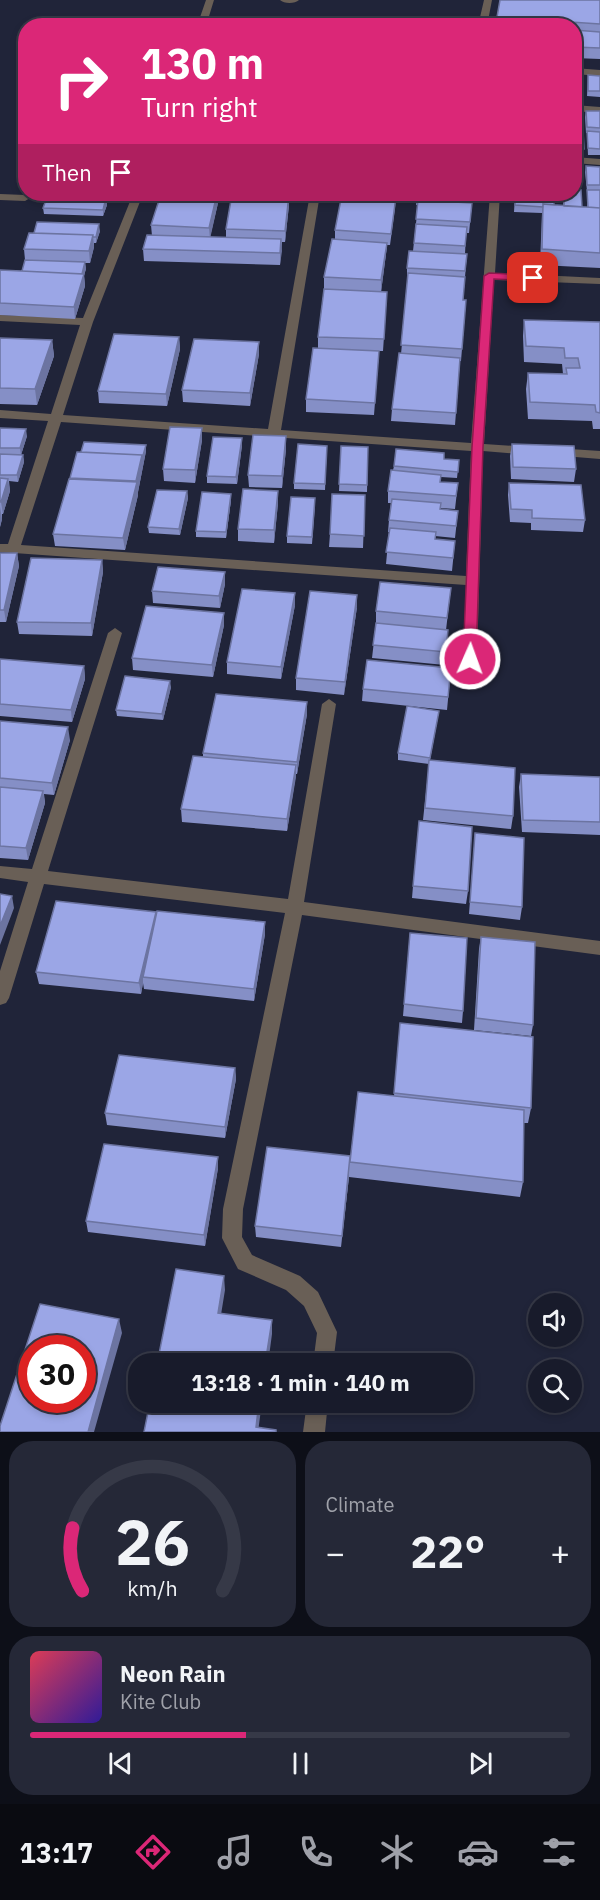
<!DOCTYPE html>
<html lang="en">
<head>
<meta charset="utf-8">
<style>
  :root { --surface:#181b2b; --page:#252837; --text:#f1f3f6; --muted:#9fa1a9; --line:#363947; --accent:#db2777 }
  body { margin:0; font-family:"IBM Plex Sans",sans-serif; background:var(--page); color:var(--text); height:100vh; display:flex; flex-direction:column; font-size:22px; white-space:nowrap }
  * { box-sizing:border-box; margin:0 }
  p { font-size:20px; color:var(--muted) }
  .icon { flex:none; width:33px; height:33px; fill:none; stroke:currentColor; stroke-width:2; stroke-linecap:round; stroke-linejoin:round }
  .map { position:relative; height:1432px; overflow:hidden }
  .side { display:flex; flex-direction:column; gap:9px; padding:9px; background:#0d0f18; flex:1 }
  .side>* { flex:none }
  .banner { position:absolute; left:18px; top:18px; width:564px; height:183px; border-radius:24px; box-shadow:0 3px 9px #0003,0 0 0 2px var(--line); background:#db2777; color:#fff; overflow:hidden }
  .tools { position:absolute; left:528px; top:1293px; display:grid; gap:12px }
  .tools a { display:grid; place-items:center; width:54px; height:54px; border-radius:50%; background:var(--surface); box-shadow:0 3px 9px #0003,0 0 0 2px var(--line); font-size:30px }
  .speed { position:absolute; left:18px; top:1335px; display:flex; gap:12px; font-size:30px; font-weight:700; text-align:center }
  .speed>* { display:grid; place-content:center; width:78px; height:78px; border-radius:50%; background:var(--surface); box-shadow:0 3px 9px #0003,0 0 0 2px var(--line); line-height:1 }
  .speed .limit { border:9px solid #d22; background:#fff; color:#111 }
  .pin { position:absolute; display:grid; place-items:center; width:51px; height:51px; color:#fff; margin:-26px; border-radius:12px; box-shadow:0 3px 9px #0006 }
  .me { position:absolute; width:66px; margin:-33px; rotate:2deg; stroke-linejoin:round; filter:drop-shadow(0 0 4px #0008) }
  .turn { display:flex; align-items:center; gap:21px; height:126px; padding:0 24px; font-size:27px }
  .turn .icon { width:78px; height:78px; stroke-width:2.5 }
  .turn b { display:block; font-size:42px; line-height:51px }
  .then { display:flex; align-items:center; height:57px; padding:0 24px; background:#0003; gap:12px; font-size:22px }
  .big { font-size:45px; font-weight:800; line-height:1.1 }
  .side .tile { flex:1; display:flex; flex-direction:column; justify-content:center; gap:9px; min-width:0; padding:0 21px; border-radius:24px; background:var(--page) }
  .side .dial { align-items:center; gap:0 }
  .dial svg { height:156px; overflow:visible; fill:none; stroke:var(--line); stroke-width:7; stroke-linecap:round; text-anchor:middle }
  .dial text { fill:var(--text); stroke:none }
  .song { display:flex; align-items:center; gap:18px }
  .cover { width:72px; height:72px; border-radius:9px; background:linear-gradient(135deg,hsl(350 70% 55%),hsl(250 70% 35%)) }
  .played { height:6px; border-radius:3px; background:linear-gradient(90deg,var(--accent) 40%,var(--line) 40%) }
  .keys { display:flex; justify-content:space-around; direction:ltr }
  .heat { display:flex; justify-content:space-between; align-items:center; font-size:33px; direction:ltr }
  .side .tiles { flex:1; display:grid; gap:9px; grid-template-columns:1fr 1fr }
  .tile:last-child { grid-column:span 2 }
  .trip { position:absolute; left:128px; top:1353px; width:345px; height:60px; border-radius:24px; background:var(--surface); box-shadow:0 3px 9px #0003,0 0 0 2px var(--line); font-weight:800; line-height:60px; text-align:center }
  .menu { display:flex; height:96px; justify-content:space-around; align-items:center; background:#0a0b11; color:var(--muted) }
  .menu .icon { width:42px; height:42px }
  .menu .selected { color:var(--accent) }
  .menu b { font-size:27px; color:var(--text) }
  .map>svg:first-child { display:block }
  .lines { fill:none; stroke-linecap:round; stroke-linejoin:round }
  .service { fill:#695f56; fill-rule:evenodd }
  .minor { fill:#695f56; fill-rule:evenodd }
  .wall { fill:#858fc6 }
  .shaded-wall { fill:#6c74a1 }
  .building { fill:#9ba6e6; stroke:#6c74a1; stroke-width:1.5; fill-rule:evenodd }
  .route { fill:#db2777; stroke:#8e194d; stroke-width:1.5 }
</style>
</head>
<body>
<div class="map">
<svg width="600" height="1432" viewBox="0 0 600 1432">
  <rect width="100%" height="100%" fill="#202439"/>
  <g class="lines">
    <path class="service" d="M484,0H492L487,26H478Z
      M574,68L600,70V76L574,74Z"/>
    <path class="minor" d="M206,0H214L206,26H197Z
      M280,0H299C295,4 284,4 280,0Z
      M574,105L600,107V113L574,111Z
      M574,157L600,159V165L574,163Z
      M0,194L25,195L30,198L25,201L0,200Z
      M133,194H143L93,322L63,415L268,429L310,194H320L281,430L471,443L490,194H500L495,273L600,278V284L494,280L484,444L531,447L537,451L531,455L483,451L477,659L475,663L470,664L463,659L466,585L0,552V544H8L48,421L0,418V410L51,414L80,325L0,321V315L83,318ZM61,422L471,451L466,576L21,545Z
      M555,448L600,451V459L551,455L549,452L551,449Z
      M115,628L122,633L48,871L288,899L322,704L329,699L336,704L304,902L600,941V955L302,915L243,1209L242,1237L252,1255L300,1276L318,1292L337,1332L333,1364H313L317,1333L304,1306L286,1290L238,1269L222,1238L223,1209L285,913L44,884L9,998L6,1003L0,1005V971L28,882L0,878V866L32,869L108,633Z
      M307,1402H328L325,1432H303Z"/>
  </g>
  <path class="wall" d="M600,0V59L574,58V26H497V17Z
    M574,74L582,90V96H574Z
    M588,75L600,76V97L587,96Z
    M574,110L582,127V131L584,149L583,155L574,154Z
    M586,111H600V155H588L587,133H586L585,117Z
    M574,166L581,184V190L582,207H587V191L585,172L586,166L600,167V268L540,265L542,213L514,212L515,194L554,205L563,206V194H574Z
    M232,194H291L290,197H289V205L285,242H282L280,265L144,261L143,249L152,236L151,225L218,203L210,237L226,238V229Z
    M340,194H395V196H396L395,208L390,245H387L386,254L381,292H387L383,351H379L374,415L306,412V399L318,348V337L348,290L324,289V277L335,239V230L342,196H340Z
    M417,194H470L469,203H472L469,233H466L465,254H467L463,300H466L461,361H460L455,425L391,421L392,409L401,354L408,280H407V268L413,251L418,205H416Z
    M106,198L107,205L103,216L44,214L43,208Z
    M100,231L96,243H94V247L90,263H85L86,269L84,275L85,286L75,319L0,315V270L22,271L25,260L24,249Z
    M524,320L600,322V429H593L592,421L528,419L526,389L528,373L563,374L562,364L524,362L523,336Z
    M179,337L180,349L167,406L99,403L98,391Z
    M0,338L52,340L54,356L37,405L0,404Z
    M259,342V354L250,406L183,402L182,390Z
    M0,428L27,436L21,455H23L24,462L18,482L9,481L10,491L3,514H2V519L0,527Z
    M202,428V440L195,483L164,481L163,469Z
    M512,444L576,469L574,482L511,479L510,456Z
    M146,445V451L138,492V495L125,550L55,546L53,534L70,478L81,452Z
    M242,445L237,484L207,483V476Z
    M327,446L325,490L294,489V483Z
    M341,446L368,447L367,492L339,491Z
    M286,449L282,488L249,487L248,475Z
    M444,459L459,460L457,478L441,477L440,482L458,483L455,509L440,508V509L458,511L455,538L435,536V539L455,541L452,571L386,564L389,532H388L389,520L391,503H388V491L394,466Z
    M509,483L585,520L583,532L531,530V523L510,522L508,495Z
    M187,491L188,498L180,535L149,533L148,527Z
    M278,491V503L274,543L238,541V529Z
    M365,495L363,548L329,547L330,534Z
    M231,500L226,538L196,537V531Z
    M315,505L312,544L287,543V536Z
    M0,553H17L19,566L6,622H0Z
    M102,560L103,572L92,636L19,634L17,622Z
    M225,584L220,608L153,603L152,591Z
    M451,588L446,630H448L445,665L372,658L376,624V611Z
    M295,605L281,679L227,674V662Z
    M357,607L344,695L296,690V678Z
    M224,613V625L213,677L133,670L132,658Z
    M0,659L84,666L85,679L72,722L0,716Z
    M451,668L447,710L362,701L363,689Z
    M171,687L163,720L117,716L116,710Z
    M307,702V714L297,774H296L287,831L182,822L181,809L203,757V753Z
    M438,717L430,760L513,816L511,829L423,820L429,764L398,760V753Z
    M0,721L70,740L54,795L44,794L45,803L28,860L0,858Z
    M521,774L600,777V835L522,832L519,787Z
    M475,833L522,907L520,920L469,914Z
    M413,886L468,891L466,904L412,898Z
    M156,912V915L265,922V934L254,1001L144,989L143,983L141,994L39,984L36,972Z
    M410,933L463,1011L462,1023L403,1016Z
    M481,937L533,1025L531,1036L474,1030L479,949Z
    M400,1023L531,1108L528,1123H524L523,1182L520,1197L349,1177L341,1247L256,1237L255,1226L350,1156L394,1096Z
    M235,1068L236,1079L225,1138L107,1125L105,1113Z
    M218,1168L205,1246L88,1232L86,1221Z"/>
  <path class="shaded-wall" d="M217,194L218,203L210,239L209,228Z
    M289,194V205L285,242V231Z
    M106,198L107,205L103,216V210Z
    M99,224L100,231L96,243V237Z
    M93,235L94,247L90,263L89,251Z
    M281,239L282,251L280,265V253Z
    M387,243L386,254L381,292V280Z
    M85,262L86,269L84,275L85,286L75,319L74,307Z
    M179,337L180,349L167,406L166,394Z
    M52,340L54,356L37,405L35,389Z
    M259,342V354L250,406V393Z
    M202,428V440L195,483V470Z
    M26,429L27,436L21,455L20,448Z
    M286,436V449L282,488V476Z
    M242,438V445L237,484L236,477Z
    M146,445V451L138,492V495L125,550L123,538L142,455Z
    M23,455L24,462L18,482L17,475Z
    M8,479L10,491L3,514L1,502Z
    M187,491L188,498L180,535L179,529Z
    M278,491V503L274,543V530Z
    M231,494V500L226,538V532Z
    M0,507L2,519L0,527Z
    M17,553L19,566L6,622L4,610Z
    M102,560L103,572L92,636L91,623Z
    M225,572V584L220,608L219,596Z
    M295,593V605L281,679V667Z
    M357,595V607L344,695L345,682Z
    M224,613V625L213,677L212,665Z
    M84,666L85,679L72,722L71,710Z
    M170,681L171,687L163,720L162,714Z
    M307,702V714L297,774V762Z
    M68,727L70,740L54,795L52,783Z
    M296,765V777L287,831V819Z
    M43,791L45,803L28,860L26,848Z
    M12,896L14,908L0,945V926Z
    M156,912L157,924L143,977V983L141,994L139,983Z
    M265,922V934L254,1001V989Z
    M235,1068L236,1079L225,1138V1127Z
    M218,1157V1168L205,1246L204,1235Z
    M349,1167V1177L341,1247L342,1236Z
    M224,1276L225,1290L219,1327L218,1313Z
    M119,1319L122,1333L94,1432H88Z
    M272,1320V1334L268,1364H265Z
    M259,1402H262L258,1432L256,1427Z"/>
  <path class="building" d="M500,0H600V24L497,17Z
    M574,30L600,32V48L574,47Z
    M574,74L583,75L582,90H574Z
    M588,75L600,76V91H588Z
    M574,110L581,111L582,127H574Z
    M586,111H600V128L587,127Z
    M574,131H583L584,149L574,148Z
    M587,131L600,132V149L588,148Z
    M574,166H580L581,184H574Z
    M586,166L600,167V185H587Z
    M574,189L581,190L582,207L564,206V194H574Z
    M587,190H600V208L588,207Z
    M161,194H217L209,228L151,225Z
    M232,194H289L285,231L226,229Z
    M342,194L396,196L391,234L335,230Z
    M417,194H470L469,197Z
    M515,194H554V205L543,204V207L515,205Z
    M47,197L106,198L103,210L43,208Z
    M418,200L472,203L470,222L416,219Z
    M543,204L600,208V253L542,249Z
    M37,222L99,224L96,237H93V235L34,233Z
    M416,224L467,227L465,246L414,243Z
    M29,233L93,235L89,251L24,249Z
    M147,235L281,239L280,253L143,249Z
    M332,239L387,243L381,280L324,277Z
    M409,251L467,254L465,271L407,268Z
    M25,260L85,262L82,274L22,271Z
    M0,270L84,274L74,307L0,303Z
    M408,273L465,277L463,300H466L462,349L401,345Z
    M324,289L387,292L384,339L318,337Z
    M524,320L600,322V413L596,412L595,405L530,402L528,373L567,374L566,368H580L578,358H565L564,348L526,346Z
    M114,334L179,337L166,394L98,391Z
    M0,338L52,340L35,389L0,388Z
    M194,339L259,342L250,393L182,390Z
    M313,348L379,351L375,403L306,399Z
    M399,353L460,358L456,413L392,409Z
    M170,427L202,428L195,470L163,469Z
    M0,428L26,429L20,448H0Z
    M253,435L286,436L282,476L248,475Z
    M213,437L242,438L236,477L207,476Z
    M84,442L146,445L142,459V455L81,452Z
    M298,444L327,446L325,484L294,483Z
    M512,444L574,446L576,469L513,467Z
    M341,446L368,447L367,485L339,484Z
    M396,449L444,453V459L459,460L458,472L394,466Z
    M77,452L142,455L136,481L70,478Z
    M0,454L23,455L17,475H0Z
    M391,470L441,475L440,482L458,483L456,496L388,491Z
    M0,478L8,479L1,502H0Z
    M69,479L137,482L123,538L53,534Z
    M509,483L581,485L585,520L532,518V510L511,509Z
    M243,489L278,491L274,530L238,529Z
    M157,490L187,491L179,529L148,527Z
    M202,492L231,494L226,532L196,531Z
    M332,494L365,495L364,536L330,534Z
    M291,497L315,498L312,537L287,536Z
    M392,499L441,503L440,509L458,511L456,526L389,520Z
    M390,528L436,532L435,539L455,541L453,558L386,552Z
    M0,553H17L4,610H0Z
    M31,558L102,560L91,623L17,622Z
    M158,567L225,572L219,596L152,591Z
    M380,582L451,588L447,618L376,611Z
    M242,589L295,593L281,667L227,662Z
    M310,591L357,595L345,682L296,678Z
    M146,606L224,613L212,665L132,658Z
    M376,623L448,630L446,652L373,645Z
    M0,659L84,666L71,710L0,704Z
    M367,660L451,668L448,697L363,689Z
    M125,676L170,681L162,714L116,710Z
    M216,694L307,702L297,762L203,753Z
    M407,706L439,711L430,758L398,753Z
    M0,721L68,727L52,783L0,778Z
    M193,756L296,765L287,819L181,809Z
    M429,760L515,768L513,816L425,808Z
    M521,774L600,777V822L523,820Z
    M0,787L43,791L26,848L0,846Z
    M419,821L472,827L468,891L413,886Z
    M475,833L524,838L522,907L470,902Z
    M0,894L12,896L0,926Z
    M56,901L156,912L139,983L36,972Z
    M157,911L265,922L254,989L143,977Z
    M410,933L467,938L463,1011L404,1004Z
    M481,937L535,942L533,1025L476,1018Z
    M400,1023L533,1037L531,1108L394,1093Z
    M119,1055L235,1068L225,1127L105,1113Z
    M358,1092L524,1110L523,1182L350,1162Z
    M104,1144L218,1157L204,1235L86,1221Z
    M267,1147L350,1156L342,1236L255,1226Z
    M176,1269L224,1276L218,1313L272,1320L265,1364H157Z
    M40,1304L119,1319L88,1432H0V1426ZM32,1348H82V1400H32Z
    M150,1402H259L256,1427L276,1430V1432H144Z"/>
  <path class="route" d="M489,273L533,275L538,278L533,281L494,279L483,447L476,659L470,663L463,659L472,447L484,276Z"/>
</svg>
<div class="tools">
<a><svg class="icon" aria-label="sound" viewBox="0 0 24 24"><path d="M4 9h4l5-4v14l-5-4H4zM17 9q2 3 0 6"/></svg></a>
<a><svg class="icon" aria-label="search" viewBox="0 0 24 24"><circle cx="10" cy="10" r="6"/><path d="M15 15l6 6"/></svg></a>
</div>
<div class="speed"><div class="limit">30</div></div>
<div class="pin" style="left:533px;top:278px;background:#d93025"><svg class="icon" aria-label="arrive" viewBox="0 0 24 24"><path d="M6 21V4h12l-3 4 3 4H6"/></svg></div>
<svg class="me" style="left:470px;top:659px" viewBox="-20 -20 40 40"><circle r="17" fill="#db2777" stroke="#fff" stroke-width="3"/><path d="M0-11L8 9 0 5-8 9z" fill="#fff"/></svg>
<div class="trip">13:18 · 1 min · 140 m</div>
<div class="banner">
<div class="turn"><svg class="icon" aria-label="right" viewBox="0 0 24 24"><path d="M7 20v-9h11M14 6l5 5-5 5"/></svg><div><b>130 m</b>Turn right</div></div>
<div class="then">Then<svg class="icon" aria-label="arrive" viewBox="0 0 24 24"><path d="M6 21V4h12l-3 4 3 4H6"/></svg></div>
</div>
</div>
<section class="side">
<div class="tiles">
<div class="tile dial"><svg viewBox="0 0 100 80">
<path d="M14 69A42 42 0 1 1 86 69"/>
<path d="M14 69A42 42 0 0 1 9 37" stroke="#db2777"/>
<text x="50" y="56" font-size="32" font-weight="700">26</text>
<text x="50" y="72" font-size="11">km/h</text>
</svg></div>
<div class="tile"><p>Climate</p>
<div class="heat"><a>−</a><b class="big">22°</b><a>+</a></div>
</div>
<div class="tile">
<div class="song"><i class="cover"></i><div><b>Neon Rain</b><p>Kite Club</p></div></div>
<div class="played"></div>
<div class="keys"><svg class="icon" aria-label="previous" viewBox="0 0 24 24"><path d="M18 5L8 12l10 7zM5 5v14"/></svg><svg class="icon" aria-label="pause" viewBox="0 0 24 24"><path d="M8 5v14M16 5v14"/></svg><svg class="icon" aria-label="next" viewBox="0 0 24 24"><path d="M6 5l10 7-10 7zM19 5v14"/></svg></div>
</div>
</div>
</section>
<nav class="menu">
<b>13:17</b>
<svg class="icon selected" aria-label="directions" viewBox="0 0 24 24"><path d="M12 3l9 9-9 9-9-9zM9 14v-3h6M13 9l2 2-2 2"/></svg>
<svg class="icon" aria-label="music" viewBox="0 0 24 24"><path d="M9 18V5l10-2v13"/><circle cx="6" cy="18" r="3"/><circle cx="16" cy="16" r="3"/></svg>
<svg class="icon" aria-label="phone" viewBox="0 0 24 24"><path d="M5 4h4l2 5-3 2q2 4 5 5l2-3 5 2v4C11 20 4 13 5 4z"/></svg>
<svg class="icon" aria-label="climate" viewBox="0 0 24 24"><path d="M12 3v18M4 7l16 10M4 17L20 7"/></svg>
<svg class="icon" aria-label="car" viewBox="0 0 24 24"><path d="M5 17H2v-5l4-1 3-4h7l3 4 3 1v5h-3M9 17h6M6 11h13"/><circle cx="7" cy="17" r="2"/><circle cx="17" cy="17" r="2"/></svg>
<svg class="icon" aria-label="filters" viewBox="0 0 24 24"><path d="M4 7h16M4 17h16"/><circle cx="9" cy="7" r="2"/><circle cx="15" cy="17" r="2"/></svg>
</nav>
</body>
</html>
